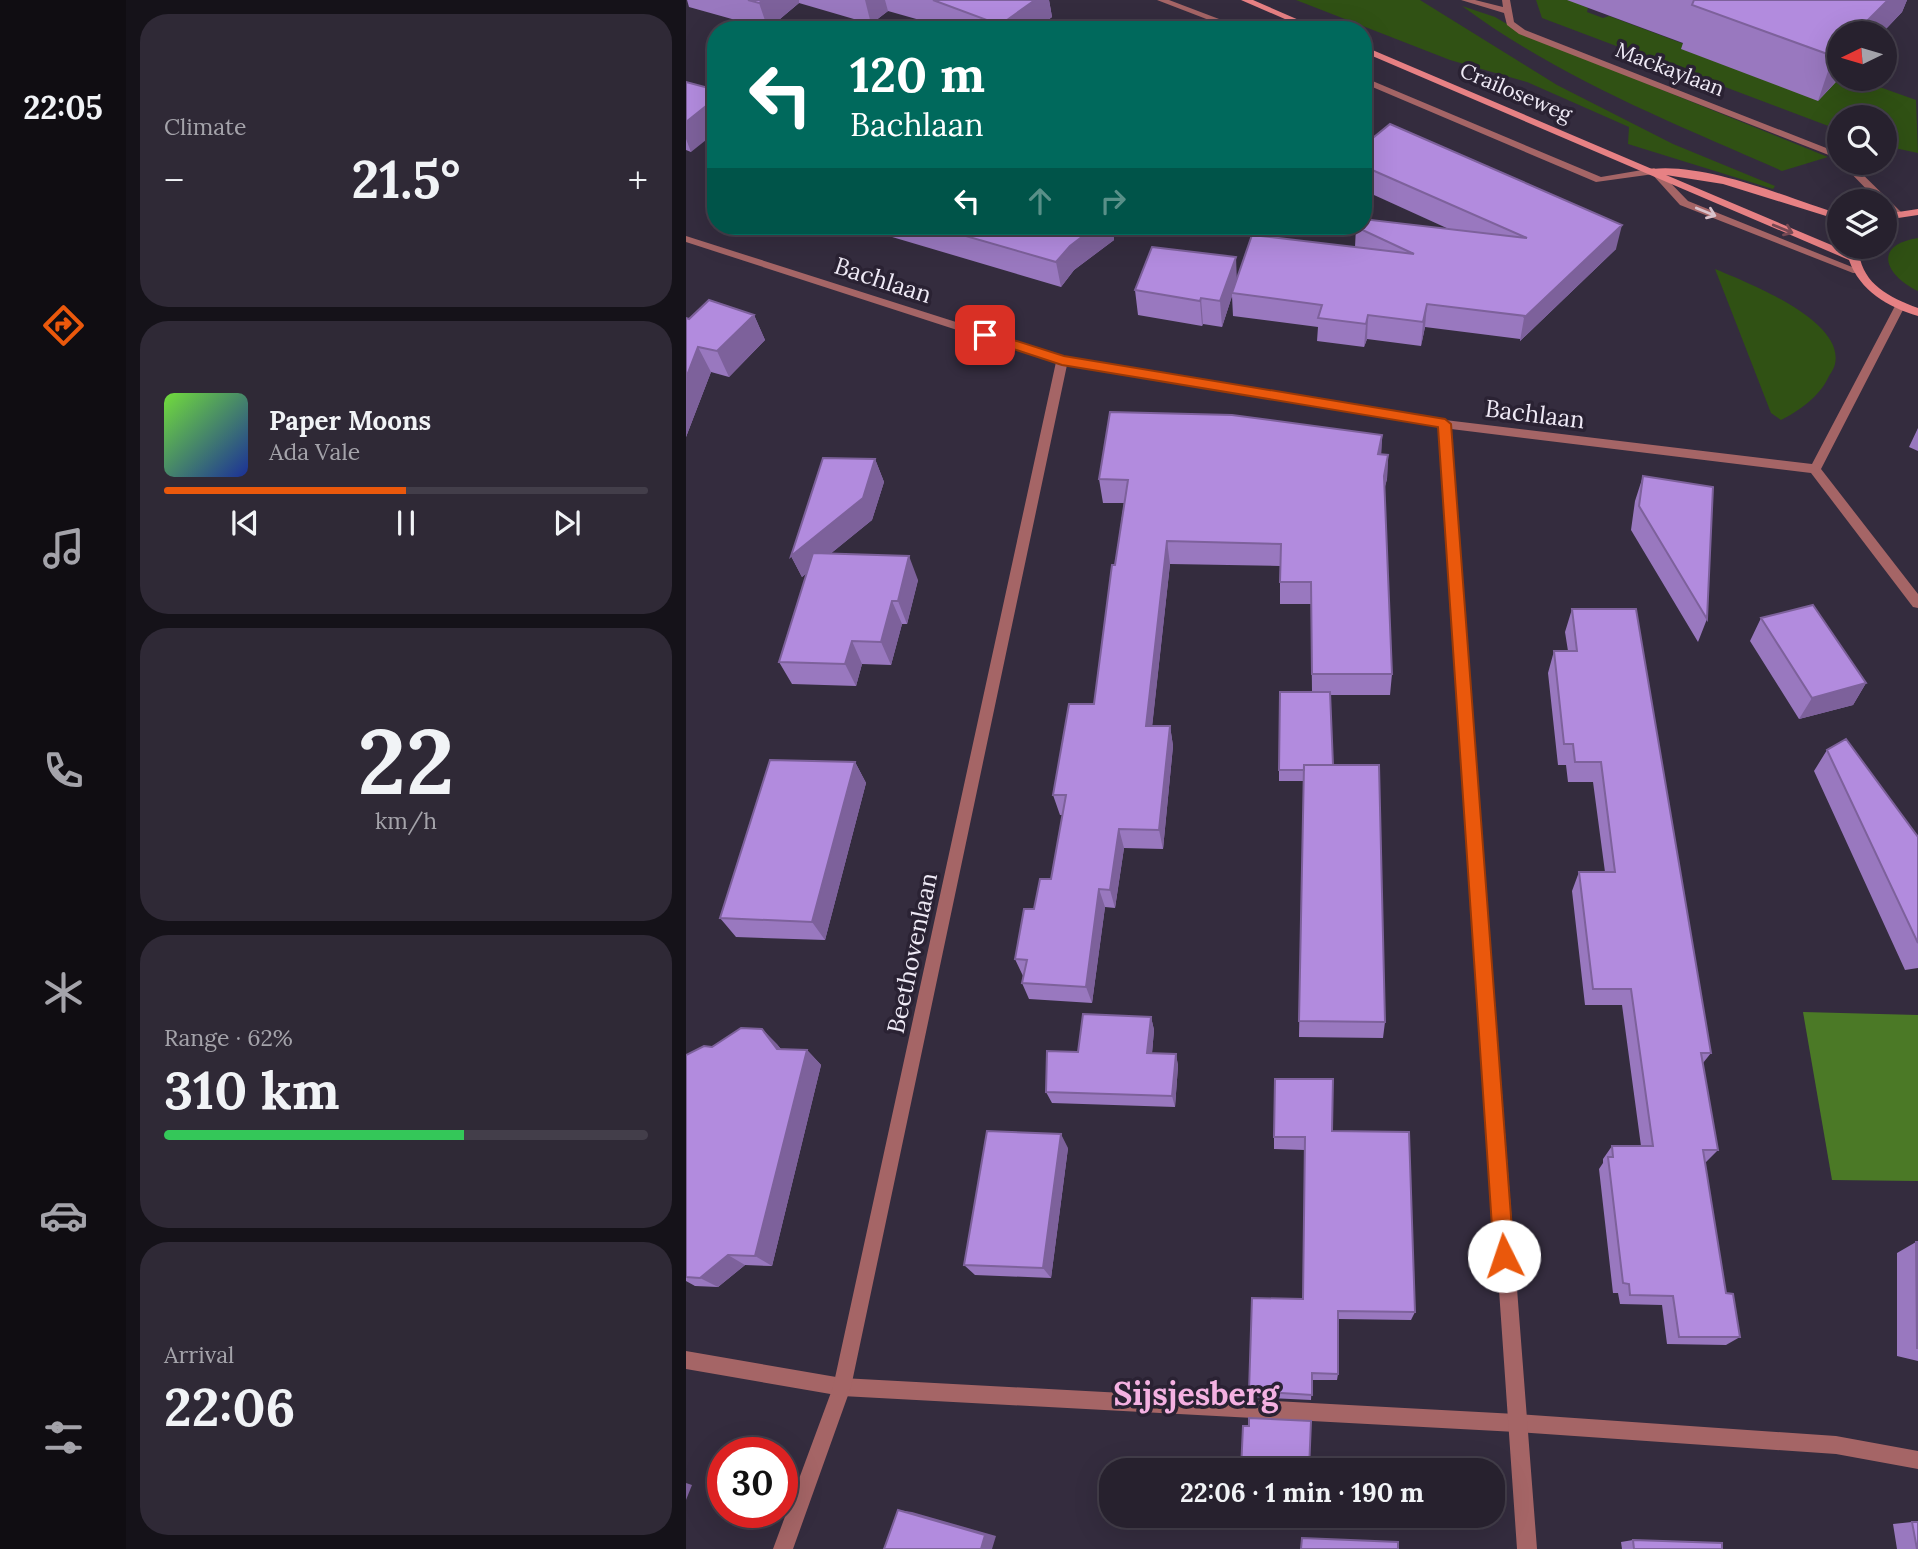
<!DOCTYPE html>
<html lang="en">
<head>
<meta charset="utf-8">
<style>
  :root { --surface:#27212e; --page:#2f2936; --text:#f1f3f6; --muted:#a4a3aa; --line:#433e4a; --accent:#ea580c }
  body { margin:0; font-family:Lora,serif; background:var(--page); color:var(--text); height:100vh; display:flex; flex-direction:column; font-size:26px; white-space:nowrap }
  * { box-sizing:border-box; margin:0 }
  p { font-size:23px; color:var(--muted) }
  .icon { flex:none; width:38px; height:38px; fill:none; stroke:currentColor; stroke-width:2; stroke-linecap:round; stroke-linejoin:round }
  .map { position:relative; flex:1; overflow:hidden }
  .panel { display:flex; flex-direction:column; gap:14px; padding:14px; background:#151219; width:560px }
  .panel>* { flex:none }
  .top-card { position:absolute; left:21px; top:21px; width:665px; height:214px; border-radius:28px; box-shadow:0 7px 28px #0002,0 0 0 2px var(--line); background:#00695c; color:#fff; overflow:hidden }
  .needle { width:46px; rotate:265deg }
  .buttons { position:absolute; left:1141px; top:21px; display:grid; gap:14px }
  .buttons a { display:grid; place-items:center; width:70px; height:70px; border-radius:50%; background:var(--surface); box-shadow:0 7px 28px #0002,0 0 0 2px var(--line); font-size:35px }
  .speed { position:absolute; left:21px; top:1437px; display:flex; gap:14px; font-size:35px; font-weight:700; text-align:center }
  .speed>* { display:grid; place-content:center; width:91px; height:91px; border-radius:50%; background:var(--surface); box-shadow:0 7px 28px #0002,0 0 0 2px var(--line); line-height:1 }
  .speed .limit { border:10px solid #d22; background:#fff; color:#111 }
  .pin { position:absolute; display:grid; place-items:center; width:60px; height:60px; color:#fff; margin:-30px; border-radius:14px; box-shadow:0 4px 10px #0006 }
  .me { position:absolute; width:77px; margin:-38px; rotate:356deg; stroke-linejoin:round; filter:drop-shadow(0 0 5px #0008) }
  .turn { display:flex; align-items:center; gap:24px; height:147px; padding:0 28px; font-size:32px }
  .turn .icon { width:91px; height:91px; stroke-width:2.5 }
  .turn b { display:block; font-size:49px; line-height:60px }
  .lanes { display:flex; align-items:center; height:66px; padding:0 28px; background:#0003; justify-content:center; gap:35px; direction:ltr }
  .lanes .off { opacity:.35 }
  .big { font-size:52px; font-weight:700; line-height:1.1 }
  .panel .tile { flex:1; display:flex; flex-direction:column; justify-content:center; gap:10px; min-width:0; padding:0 24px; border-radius:28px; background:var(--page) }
  .panel .dial { align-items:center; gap:0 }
  .dial b { font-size:91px; line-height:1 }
  .song { display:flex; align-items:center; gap:21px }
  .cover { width:84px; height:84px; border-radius:10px; background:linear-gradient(135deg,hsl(100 70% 55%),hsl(230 70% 35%)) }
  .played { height:7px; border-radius:4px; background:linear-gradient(90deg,var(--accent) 50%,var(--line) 50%) }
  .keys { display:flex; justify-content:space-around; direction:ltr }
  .heat { display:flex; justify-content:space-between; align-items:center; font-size:38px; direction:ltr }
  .charge { height:10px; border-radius:5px; background:linear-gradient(90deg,#34c759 62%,var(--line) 0) }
  .trip { position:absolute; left:413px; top:1458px; width:406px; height:70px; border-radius:28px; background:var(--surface); box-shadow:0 7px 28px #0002,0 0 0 2px var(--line); font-weight:700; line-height:70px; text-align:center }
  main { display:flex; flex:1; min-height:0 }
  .tab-bar { display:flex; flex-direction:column; width:126px; justify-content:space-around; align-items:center; background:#100d12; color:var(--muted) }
  .tab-bar .icon { width:49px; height:49px }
  .tab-bar .active { color:var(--accent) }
  .tab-bar b { font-size:32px; color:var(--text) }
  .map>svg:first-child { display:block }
  .green { fill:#305114 }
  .forest { fill:#4b7926 }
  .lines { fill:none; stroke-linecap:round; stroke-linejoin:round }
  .service { fill:#a56566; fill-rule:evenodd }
  .minor { fill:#a56566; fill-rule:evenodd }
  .secondary { fill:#e78184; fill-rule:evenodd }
  .wall { fill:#9978bf }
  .shaded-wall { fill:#7d619b }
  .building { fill:#b28bde; stroke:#7d619b; stroke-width:2 }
  .oneway { stroke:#d9c2cb }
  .oneway2 { stroke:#764853 }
  .route { fill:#ea580c; stroke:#983908; stroke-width:2 }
  .labels { text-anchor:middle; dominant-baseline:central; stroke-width:7; stroke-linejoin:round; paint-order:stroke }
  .far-street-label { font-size:21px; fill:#efeaf6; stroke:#2a2233 }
  .street-label { font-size:24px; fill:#efeaf6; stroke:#2a2233 }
  .near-neighbourhood-label { font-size:32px; font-weight:bold; fill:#f4b1e2; stroke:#2a2233 }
</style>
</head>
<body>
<main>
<nav class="tab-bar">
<b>22:05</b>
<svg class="icon active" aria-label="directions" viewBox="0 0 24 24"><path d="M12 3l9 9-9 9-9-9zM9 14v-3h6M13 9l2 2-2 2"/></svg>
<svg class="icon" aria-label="music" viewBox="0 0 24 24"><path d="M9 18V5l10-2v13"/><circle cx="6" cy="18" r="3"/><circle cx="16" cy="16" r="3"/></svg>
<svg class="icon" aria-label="phone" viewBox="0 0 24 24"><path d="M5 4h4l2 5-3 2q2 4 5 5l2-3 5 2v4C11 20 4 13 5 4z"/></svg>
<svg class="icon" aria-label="climate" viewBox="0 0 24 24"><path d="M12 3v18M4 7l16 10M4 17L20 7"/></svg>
<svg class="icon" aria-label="car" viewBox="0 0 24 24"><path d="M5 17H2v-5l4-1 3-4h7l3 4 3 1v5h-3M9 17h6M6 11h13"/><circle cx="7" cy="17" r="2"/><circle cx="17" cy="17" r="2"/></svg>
<svg class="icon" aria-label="filters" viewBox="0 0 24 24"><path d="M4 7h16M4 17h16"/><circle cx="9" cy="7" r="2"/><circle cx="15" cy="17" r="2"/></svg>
</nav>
<section class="panel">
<div class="tile"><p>Climate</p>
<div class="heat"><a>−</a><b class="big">21.5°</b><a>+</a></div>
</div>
<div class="tile">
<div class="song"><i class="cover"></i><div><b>Paper Moons</b><p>Ada Vale</p></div></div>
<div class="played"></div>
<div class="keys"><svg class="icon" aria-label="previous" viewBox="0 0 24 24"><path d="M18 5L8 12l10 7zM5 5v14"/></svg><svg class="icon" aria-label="pause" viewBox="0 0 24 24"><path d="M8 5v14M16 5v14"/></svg><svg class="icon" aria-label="next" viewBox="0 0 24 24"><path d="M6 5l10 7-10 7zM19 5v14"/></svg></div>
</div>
<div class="tile dial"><b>22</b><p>km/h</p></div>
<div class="tile"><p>Range · 62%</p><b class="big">310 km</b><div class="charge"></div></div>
<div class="tile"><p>Arrival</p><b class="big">22:06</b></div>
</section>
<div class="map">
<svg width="1232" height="1549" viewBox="0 0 1232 1549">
  <rect width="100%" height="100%" fill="#342c3e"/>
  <path class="green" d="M610,0H734L871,85L987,144L1089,186L1087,189L942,144L943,127L841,82L764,60Z
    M850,0H885L902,8L901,12L917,18L923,16L998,44L996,49L1132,100L1153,78L1171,79L1230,100L1232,153L1199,146V117H1153V130L856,18Z
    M776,6L809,17L838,34L1142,157L1096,171C985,122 875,79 776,6Z
    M1232,238V291C1199,275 1186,245 1232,238Z
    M1029,269C1060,282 1159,320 1149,364C1148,369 1144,374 1142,378C1133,397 1113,411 1095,420L1085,413Z"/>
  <path class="forest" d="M1117,1012L1232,1015V1181L1146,1180Z"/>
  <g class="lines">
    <path class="service" d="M965,169H971L1002,201L1176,271L1175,273H1167L994,205L965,173Z
      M0,1351L156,1378L830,1414L1150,1436L1232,1451V1469L1150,1454L830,1432L156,1396L0,1369Z"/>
    <path class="minor" d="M471,0H483L562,30H549Z
      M775,0H789L817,7L816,0H824L828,22L839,30L1153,153V159L833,34L821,25L818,13Z
      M677,77L915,177L968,168L973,171L968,174L910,182L677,83Z
      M1155,163H1165L1215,212V216H1207L1199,208V201H1192Z
      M0,236L377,356L759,420L1126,464L1209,306L1210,303H1218L1219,306L1135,469L1232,594V608L1227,607L1125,473L765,429L851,1549H831L753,427L381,365L165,1387L107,1549H87L147,1387L370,362L0,242Z"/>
    <path class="secondary" d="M555,0H567L636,30H624Z
      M677,46L966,169C1020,163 1101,197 1153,214V220L1037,184L980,175L1162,252V247H1172C1175,283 1200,296 1232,308V316C1202,307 1174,291 1163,260L677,52Z
      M1232,209V215L1199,220V214Z"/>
  </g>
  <path class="wall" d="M1,0H363L366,17L348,30H264L248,24L202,11L185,24L113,3L82,29L3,7Z
    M881,0H1221L1216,12L1132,101L995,49L997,43Z
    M0,82L5,152L0,150Z
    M677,146L930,249L834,341V339L739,327L735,346L681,339L678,347L631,341L632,327L547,316L546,296L536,327L517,324L516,326L452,315L449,290L551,280L669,247L670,227L765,230L677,190Z
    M169,226H426L428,240L388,270L375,287Z
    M68,315L79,340L43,377L25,372L0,437L3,319Z
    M1232,428V451L1223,447Z
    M696,435L695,454L702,455L701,479L698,489L706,674L704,695H644L647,765L699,1022L697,1038L613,1037L618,781H593V770L626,692L625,604H594V566L484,564L466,726H484L487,746L477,849L438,848L429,908L419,907L406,1003L343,999L336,983L337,976L329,959L348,909L365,879L377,815H374L367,795L408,704L438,503H417L413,479Z
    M189,459L198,482L186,520L144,554L232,580L221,624H216L205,665L176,664L170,686L106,684L93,662L121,573L116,577L105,556Z
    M957,476L1021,619L1012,642L945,530L949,501Z
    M886,609L1025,1053L1017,1063L1032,1150L1019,1163L1040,1293L1054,1337L1040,1345L981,1344L976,1305L934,1304L932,1293H927L913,1169L917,1163V1159L926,1146H955L936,1005H899L886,891L893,872H919L907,782H882L880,765H872L862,673L868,651H882L879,632Z
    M1075,618L1180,683L1167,705L1113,719L1064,641Z
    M1141,750L1232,837V968L1219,970L1128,771Z
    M169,762L180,783L139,940L50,937L34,918Z
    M465,1017L468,1030L466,1053L490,1054L492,1066L489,1107L366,1103L360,1092L392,1052Z
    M76,1029L95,1049L121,1050L135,1065L86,1266L59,1265L32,1287L9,1286L0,1281V1055Z
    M646,1131L729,1312L725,1320L652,1319V1374L651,1380H626L625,1400L565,1397L563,1391L617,1299L619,1150L588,1149V1137Z
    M382,1148L365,1278L289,1275L278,1265Z
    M1230,1242H1232V1361L1211,1356V1253Z
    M1226,1522L1232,1549H1211L1207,1524Z
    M947,1540L1036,1549H936L935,1542Z"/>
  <path class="shaded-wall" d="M77,0H113V3L82,29L73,3Z
    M179,0H199L202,11L185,24Z
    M349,0H363L366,17L348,30H315L314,25Z
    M1202,0H1221L1216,12L1196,33H1169Z
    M1153,50V78L1132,101L1147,56Z
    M30,98V132L5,152L0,139V122Z
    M936,225L930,249L834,341L838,318Z
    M410,226H426L428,240L388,270L375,287L370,262L384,246Z
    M550,257L551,283L546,293V296L536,327L534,301Z
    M515,298L517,324L516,326L514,301Z
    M741,304L739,327L735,346L737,322Z
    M68,315L79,340L43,377L31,351Z
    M682,315L681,339L678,347L680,324Z
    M12,347L25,372L0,437V378Z
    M696,435L695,459L692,454Z
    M702,455L701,479L696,499L698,476Z
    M189,459L198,482L186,520L116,577L105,556Z
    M481,541L484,564L464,746L460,726Z
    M223,556L232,580L221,624L212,601Z
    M206,601L216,624L205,665L195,642Z
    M166,641L176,664L170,686L159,664Z
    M1180,683L1167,705L1113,719L1126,698Z
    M484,726L487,746L477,849L473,830Z
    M169,762L180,783L139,940L126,922Z
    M433,829L438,848L429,908L424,890Z
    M413,889L419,907L406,1003L400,987Z
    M465,1017L468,1030L465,1065L461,1053Z
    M76,1029L91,1044L106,1064L91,1049Z
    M121,1050L135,1065L86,1266L69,1256Z
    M490,1054L492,1066L489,1107L486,1096Z
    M375,1134L382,1148L365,1278L357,1268Z
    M42,1255L59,1265L32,1287L14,1278Z
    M0,1483L6,1485L0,1500Z
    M212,1510L226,1512L310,1536L306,1549H295Z"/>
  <path class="building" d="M62,0H77L73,3Z
    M247,0H349L314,25Z
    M1008,0H1202L1169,33H1153V50L1147,56L1006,5Z
    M0,82L30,90V98L0,122Z
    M704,124L936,225L838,318L839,316L741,304L737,322L682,315L680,324L632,318L636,305L546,293L566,235L728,254L670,227L671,226H677V219L841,238L677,166V146Z
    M245,226H410L384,246L370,262Z
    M466,247L550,257L534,301L515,298L514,301L449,290Z
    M23,300L68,315L31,351L12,347L0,378V318L3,319Z
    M424,412L546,415L696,435L692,454L702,455L698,476L706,674H626L625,582H594L595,544L481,541L460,726H484L473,830L433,829L424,890L413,889L400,987L336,983L341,960L329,959L338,909H348L354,879H365L380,795H367L383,704H408L426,565H429L442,480L413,479Z
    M137,458L189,459L177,498L105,556Z
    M957,476L1027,487L1021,619L953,506Z
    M127,553L223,556L212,601H206L195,642L166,641L159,664L93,662Z
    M1127,605L1180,683L1126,698L1075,618Z
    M886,609H950L1025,1053H1015L1032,1150H1017L1040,1293L1047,1294L1054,1337H993L987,1296L944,1295L943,1284L937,1283L922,1157H927L926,1146H967L945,989H907L893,872H929L915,762H889L887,744H878L868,651H891Z
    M594,692H644L647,765H618V770H593Z
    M1160,739L1232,837V943L1141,750Z
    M84,760L169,762L126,922L34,918Z
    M618,765H693L699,1022L613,1021Z
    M397,1014L465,1017L461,1053L490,1054L486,1096L360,1092L361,1051L392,1052Z
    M55,1028L76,1029L91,1049L121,1050L69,1256L42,1255L14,1278L0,1277V1055L18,1046L26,1047Z
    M589,1079H647L646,1131L723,1132L729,1312L652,1311V1374L626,1373V1395L563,1391L566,1298L617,1299L619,1137H588Z
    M301,1131L375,1134L357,1268L278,1265Z
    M1230,1242H1232V1348H1231Z
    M563,1418L625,1421L623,1470H555L557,1426H563Z
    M212,1510L299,1535L295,1549H198Z
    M1226,1522H1232V1549H1231Z
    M616,1538L712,1542V1549H615Z
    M947,1540L1036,1543V1549H948Z"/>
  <defs><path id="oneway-shaft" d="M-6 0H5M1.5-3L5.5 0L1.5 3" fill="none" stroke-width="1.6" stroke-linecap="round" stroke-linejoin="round" transform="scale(1.75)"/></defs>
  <use class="oneway" href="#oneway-shaft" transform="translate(1020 212) rotate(22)"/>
  <use class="oneway2" href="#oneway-shaft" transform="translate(1097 229) rotate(22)"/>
  <path class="route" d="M299,331L378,356L759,419L765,424L828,1256L825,1263L818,1266L811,1263L808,1256L752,427L376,365L294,338L292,335Z"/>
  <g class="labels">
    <g class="far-street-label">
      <text transform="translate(984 69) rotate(21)">Mackaylaan</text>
      <text transform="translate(830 92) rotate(23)">Crailoseweg</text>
    </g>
    <g class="street-label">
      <text transform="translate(197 280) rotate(18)">Bachlaan</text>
      <text transform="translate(849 414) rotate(7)">Bachlaan</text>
      <text transform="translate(226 953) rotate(-78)">Beethovenlaan</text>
    </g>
    <g class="near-neighbourhood-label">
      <text x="510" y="1393">Sijsjesberg</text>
    </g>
  </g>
</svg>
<div class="buttons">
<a><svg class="needle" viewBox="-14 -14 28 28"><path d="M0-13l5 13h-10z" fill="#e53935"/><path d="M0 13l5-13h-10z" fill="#a4a3aa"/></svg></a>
<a><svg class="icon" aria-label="search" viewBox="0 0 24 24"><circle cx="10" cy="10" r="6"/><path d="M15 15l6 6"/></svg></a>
<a><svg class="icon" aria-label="layers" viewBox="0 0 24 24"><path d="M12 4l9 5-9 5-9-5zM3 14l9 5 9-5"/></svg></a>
</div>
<div class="speed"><div class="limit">30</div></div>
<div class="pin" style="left:299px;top:335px;background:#d93025"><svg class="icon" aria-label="arrive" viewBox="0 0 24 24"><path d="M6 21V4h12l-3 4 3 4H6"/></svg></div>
<svg class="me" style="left:818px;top:1256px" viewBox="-20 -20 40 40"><circle r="19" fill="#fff"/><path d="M0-13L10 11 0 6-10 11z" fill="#ea580c"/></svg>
<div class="trip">22:06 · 1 min · 190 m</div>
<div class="top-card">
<div class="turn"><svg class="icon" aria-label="left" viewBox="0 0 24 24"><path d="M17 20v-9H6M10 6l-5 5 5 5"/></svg><div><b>120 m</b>Bachlaan</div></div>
<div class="lanes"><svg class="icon" aria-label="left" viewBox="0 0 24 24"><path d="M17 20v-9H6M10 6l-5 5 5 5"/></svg><svg class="icon off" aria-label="ahead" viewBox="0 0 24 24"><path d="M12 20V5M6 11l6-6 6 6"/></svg><svg class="icon off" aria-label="right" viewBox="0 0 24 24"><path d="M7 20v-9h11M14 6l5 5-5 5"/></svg></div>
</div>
</div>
</main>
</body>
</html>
